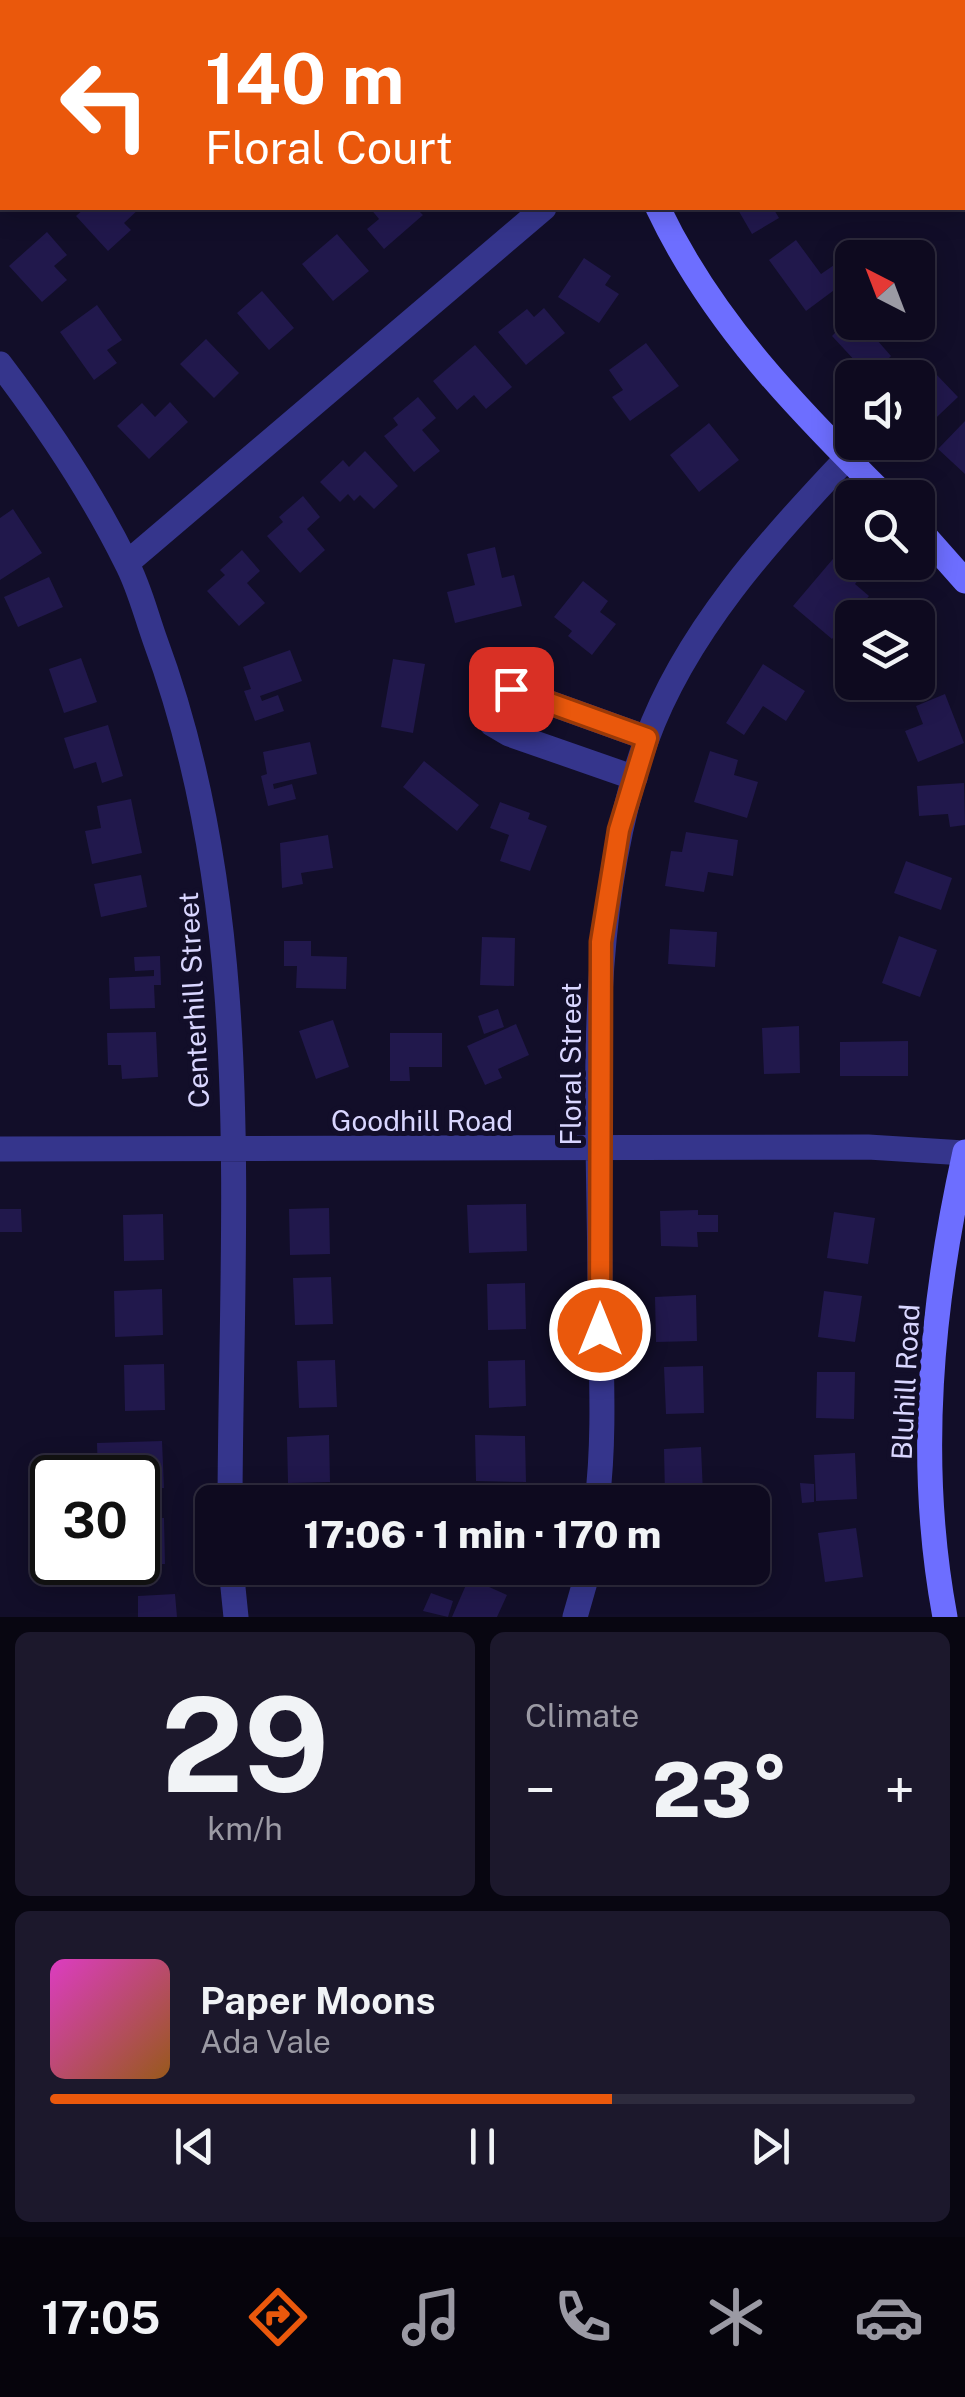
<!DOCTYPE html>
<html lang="en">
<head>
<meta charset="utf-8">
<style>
  :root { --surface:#0e0a1f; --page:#1c182c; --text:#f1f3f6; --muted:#9b9aa4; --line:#2e2b3d; --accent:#ea580c }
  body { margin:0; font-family:"Public Sans",sans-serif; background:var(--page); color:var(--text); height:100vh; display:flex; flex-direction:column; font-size:38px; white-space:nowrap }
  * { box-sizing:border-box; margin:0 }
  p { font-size:32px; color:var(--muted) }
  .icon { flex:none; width:55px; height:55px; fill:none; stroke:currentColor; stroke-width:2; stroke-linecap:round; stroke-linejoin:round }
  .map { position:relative; height:1617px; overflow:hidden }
  .drawer { display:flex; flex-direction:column; gap:15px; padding:15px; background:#080611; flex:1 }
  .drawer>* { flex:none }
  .top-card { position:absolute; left:0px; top:0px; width:965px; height:210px; box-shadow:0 5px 25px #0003,0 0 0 2px var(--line); background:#ea580c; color:#fff; overflow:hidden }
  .needle { width:65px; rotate:318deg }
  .controls { position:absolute; left:835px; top:240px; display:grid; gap:20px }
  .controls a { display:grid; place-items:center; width:100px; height:100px; border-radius:15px; background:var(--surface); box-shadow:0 5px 25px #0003,0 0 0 2px var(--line); font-size:50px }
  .speed { position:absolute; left:30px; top:1455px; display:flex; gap:20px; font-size:50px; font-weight:700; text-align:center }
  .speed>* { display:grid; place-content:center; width:130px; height:130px; border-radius:50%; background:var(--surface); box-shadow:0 5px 25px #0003,0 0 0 2px var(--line); line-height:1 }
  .speed .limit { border:5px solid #111; border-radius:15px; background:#fff; color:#111 }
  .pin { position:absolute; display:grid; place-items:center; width:85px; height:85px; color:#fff; margin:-42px; border-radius:20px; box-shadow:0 5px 15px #0006 }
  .me { position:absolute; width:110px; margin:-55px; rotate:0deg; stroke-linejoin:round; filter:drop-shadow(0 0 8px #0008) }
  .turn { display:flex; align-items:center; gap:35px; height:210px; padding:0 40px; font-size:45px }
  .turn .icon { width:130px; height:130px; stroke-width:2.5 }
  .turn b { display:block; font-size:70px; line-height:85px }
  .big { font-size:75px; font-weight:800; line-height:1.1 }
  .drawer .card { flex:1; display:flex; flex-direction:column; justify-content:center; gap:15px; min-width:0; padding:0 35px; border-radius:15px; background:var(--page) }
  .drawer .dial { align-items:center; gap:0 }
  .dial b { font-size:130px; line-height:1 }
  .song { display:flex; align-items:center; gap:30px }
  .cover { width:120px; height:120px; border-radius:15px; background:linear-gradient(135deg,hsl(310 70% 55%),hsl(30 70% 35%)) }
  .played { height:10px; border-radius:5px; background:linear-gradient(90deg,var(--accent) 65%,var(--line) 65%) }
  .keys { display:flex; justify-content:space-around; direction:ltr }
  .heat { display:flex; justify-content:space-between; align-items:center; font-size:55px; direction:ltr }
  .drawer .tiles { flex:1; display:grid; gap:15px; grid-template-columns:1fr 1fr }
  .card:last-child { grid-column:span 2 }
  .trip { position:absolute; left:195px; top:1485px; width:575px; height:100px; border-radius:15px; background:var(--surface); box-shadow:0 5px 25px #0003,0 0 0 2px var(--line); font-weight:800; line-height:100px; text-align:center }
  .dock { display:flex; height:160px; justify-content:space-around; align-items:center; background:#06040c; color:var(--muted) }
  .dock .icon { width:70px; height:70px }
  .dock .active { color:var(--accent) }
  .dock b { font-size:45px; color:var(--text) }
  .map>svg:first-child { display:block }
  .building { fill:#21184c }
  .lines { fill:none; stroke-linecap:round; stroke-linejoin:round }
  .street { stroke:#35358c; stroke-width:25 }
  .secondary { stroke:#6d6eff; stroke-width:25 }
  .route-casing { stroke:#983908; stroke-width:25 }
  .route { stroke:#ea580c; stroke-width:18 }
  .labels { text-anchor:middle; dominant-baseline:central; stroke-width:10; stroke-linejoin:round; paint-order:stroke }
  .street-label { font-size:28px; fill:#d9d6ff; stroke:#120e29 }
</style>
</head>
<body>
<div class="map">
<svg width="965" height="1617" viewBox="0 0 965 1617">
  <rect width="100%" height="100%" fill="#120e29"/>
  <path class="building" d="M85,208H140L124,223L131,230L108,251L76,216Z
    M370,208H416L423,215L384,249L367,229L379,219Z
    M737,208H773L779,218L752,234Z
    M47,232L67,255L54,266L67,280L42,302L9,266Z
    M337,234L369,271L333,301L302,264Z
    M796,240L821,274L837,263L849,279L806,311L769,260Z
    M584,258L611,276L605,285L619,294L599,323L558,297Z
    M262,291L294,328L269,350L237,313Z
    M97,305L122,340L107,350L117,363L94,380L60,332Z
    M544,308L565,333L526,365L498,332L527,309L534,317Z
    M852,316V322H887L891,327L877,340L891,356L870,377L832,336Z
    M206,339L239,373L214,398L180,364Z
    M646,343L679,386L630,421L612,397L623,390L609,370Z
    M475,345L512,387L486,409L474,395L457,410L433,381Z
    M934,372L958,397L921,432L918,428V382L921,385Z
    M418,397L436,418L422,430L440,451L414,472L384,436L398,425L393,418Z
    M170,402L188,422L149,459L117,426L142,403L155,417Z
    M965,421V474L938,449Z
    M709,423L739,460L699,492L670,455Z
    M365,451L398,486L374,509L360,495L354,501L348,494L340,502L320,482L343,460L349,467Z
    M303,496L320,517L307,529L325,550L300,573L267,536L283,522L279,517Z
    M13,509L42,553L0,580V518Z
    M495,547L502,578L514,575L522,606L455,623L447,592L475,585L467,554Z
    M242,550L260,571L247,583L265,603L239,626L207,591L225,575L220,570Z
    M838,553L863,574L855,584L869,596L832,639L793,606Z
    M49,577L63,607L18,627L4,597Z
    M583,581L608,601L600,612L616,624L592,655L568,636L572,631L554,617Z
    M918,638L935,661L918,674Z
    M290,650L302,681L260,696L262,701L278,695L284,711L255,721L244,691L251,689L243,667Z
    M81,658L97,702L64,713L49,669Z
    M393,659L425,664L413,733L381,727Z
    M763,664L805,691L786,721L763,706L744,735L726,723Z
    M945,694L964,743L918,762L905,731L923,724L916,706Z
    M108,725L123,776L102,783L96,762L74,769L64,738Z
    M310,742L317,774L273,784L274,789L292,784L296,799L268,806L261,776L267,774L263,752Z
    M710,751L738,760L734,775L758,782L747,818L694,802Z
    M424,761L479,805L457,831L403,787Z
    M964,783L965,825L950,827L948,814L919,816L917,786Z
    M131,799L142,853L92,864L85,831L101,828L97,806Z
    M500,802L530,813L528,819L547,826L530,871L500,861L509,835L490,828Z
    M686,832L738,840L733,876L708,872L704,892L665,886L671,851L682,852Z
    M328,835L333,868L301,873L303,884L282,888L280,843Z
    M906,861L952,878L941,910L894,893Z
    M141,875L147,907L101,917L94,884Z
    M670,929L717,932L715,967L668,964Z
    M899,936L937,950L920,997L882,983Z
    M482,937L515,938L514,986L480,985Z
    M284,941H311V956L347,957L346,989L296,988L297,966H284Z
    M160,956L161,985H154L155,1008L110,1009L109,978L154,976V970L135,971L134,957Z
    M498,1009L504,1027L484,1034L478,1016Z
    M333,1020L349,1067L316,1079L299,1031Z
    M516,1024L529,1055L498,1069L502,1078L485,1085L467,1046Z
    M799,1026L800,1073L764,1074L762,1028Z
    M156,1032L158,1077L122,1079L121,1065H108L107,1033Z
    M390,1033H442V1067H409L410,1081H390Z
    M908,1041V1076H840V1042Z
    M526,1204L527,1251L469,1253L467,1205Z
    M329,1208L330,1254L290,1255L289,1209Z
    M0,1209H21L22,1232H0Z
    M698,1210V1215H718V1232H697L698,1247L661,1246L660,1211Z
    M834,1212L875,1218L868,1264L827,1258Z
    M163,1214L164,1260L124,1261L123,1215Z
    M331,1277L333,1324L295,1325L293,1278Z
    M525,1283L526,1329L488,1330L487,1284Z
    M162,1289L163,1335L115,1337L114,1291Z
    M824,1291L862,1296L855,1342L818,1337Z
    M696,1295L697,1341L656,1342L655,1297Z
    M335,1360L337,1407L299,1408L297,1361Z
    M525,1360L526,1406L489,1408L488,1361Z
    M164,1364L165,1410L125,1411L124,1365Z
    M703,1366L704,1413L666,1414L664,1367Z
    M817,1372H855L854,1419L816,1418Z
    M329,1435L330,1482L288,1483L287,1437Z
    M475,1435L525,1436L526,1482L476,1481Z
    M162,1441L164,1488H138V1478H98L97,1443Z
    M701,1447L703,1494L665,1496L664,1449Z
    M855,1453L857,1499L816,1501L814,1455Z
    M800,1483L814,1484V1502L802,1503Z
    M138,1518H164L165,1564H138Z
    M856,1528L863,1577L825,1582L818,1533Z
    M648,1568H687L683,1583L646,1575Z
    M469,1578L507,1595L497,1617H452Z
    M431,1593L453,1601L448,1617L423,1611Z
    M175,1594L177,1617H138V1596Z"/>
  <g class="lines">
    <path class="street" d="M211,2L214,0
      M962,17L965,16
      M0,190L2,188
      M0,364C47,426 92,493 126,562C139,586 146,615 155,640C257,915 231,1215 230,1502
      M127,563L544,208
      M635,778L509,734L492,724L488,711L496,695L511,689L647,738
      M0,1149L868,1147L965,1153
      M597,1502C606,1430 600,1355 600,1283C599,1102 584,914 646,741C685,633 769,540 847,458
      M231,1568L236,1617
      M575,1617L589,1568"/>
    <path class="secondary" d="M588,0L589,2
      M658,208C712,322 798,410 887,498
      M918,528L965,581
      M945,1617C916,1462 931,1305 965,1152"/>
  </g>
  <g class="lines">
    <defs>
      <path id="route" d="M511,689L647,738L619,830L601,942L600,1330"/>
    </defs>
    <use href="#route" class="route-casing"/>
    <use href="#route" class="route"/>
  </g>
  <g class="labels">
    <g class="street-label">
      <text transform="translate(193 1000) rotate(-93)">Centerhill Street</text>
      <text transform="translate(570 1064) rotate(-90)">Floral Street</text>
      <text x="422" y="1120">Goodhill Road</text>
      <text transform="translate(905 1382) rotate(-87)">Bluhill Road</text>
    </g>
  </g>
</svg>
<div class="controls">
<a><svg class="needle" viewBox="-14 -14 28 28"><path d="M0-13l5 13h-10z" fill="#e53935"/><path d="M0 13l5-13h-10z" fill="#9b9aa4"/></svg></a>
<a><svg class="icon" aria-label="sound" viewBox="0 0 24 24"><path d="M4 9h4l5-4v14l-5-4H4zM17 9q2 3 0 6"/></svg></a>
<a><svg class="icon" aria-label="search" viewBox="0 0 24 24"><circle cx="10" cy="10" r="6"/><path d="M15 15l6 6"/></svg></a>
<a><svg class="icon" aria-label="layers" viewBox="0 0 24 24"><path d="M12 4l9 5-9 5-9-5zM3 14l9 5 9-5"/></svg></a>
</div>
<div class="speed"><div class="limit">30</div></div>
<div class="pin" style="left:511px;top:689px;background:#d93025"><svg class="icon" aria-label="arrive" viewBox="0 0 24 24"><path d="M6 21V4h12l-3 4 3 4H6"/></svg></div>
<svg class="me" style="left:600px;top:1330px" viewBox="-20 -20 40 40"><circle r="17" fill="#ea580c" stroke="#fff" stroke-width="3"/><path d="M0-11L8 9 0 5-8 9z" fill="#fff"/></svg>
<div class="trip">17:06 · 1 min · 170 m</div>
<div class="top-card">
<div class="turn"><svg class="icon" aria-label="left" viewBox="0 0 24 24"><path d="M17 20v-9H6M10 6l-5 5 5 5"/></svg><div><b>140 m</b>Floral Court</div></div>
</div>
</div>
<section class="drawer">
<div class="tiles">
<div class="card dial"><b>29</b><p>km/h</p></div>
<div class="card"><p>Climate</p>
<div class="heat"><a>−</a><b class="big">23°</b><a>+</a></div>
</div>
<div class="card">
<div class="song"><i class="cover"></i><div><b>Paper Moons</b><p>Ada Vale</p></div></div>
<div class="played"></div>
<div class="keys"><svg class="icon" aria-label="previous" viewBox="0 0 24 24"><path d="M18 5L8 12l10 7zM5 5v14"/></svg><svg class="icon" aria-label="pause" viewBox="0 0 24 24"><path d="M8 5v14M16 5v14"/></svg><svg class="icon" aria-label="next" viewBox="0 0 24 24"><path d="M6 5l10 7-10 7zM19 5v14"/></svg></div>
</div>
</div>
</section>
<nav class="dock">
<b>17:05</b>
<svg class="icon active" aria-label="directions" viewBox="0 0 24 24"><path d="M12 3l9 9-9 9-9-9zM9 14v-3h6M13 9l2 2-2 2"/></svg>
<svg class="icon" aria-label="music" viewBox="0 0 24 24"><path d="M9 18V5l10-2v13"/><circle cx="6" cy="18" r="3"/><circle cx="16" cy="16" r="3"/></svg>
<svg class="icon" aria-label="phone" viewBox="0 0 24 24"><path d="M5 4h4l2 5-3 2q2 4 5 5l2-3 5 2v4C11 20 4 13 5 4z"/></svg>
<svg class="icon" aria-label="climate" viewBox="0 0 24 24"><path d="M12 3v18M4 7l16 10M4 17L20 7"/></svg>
<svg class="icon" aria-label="car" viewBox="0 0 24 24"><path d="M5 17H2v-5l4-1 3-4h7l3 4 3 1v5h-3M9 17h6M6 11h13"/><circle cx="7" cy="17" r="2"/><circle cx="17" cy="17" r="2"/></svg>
</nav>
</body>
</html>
